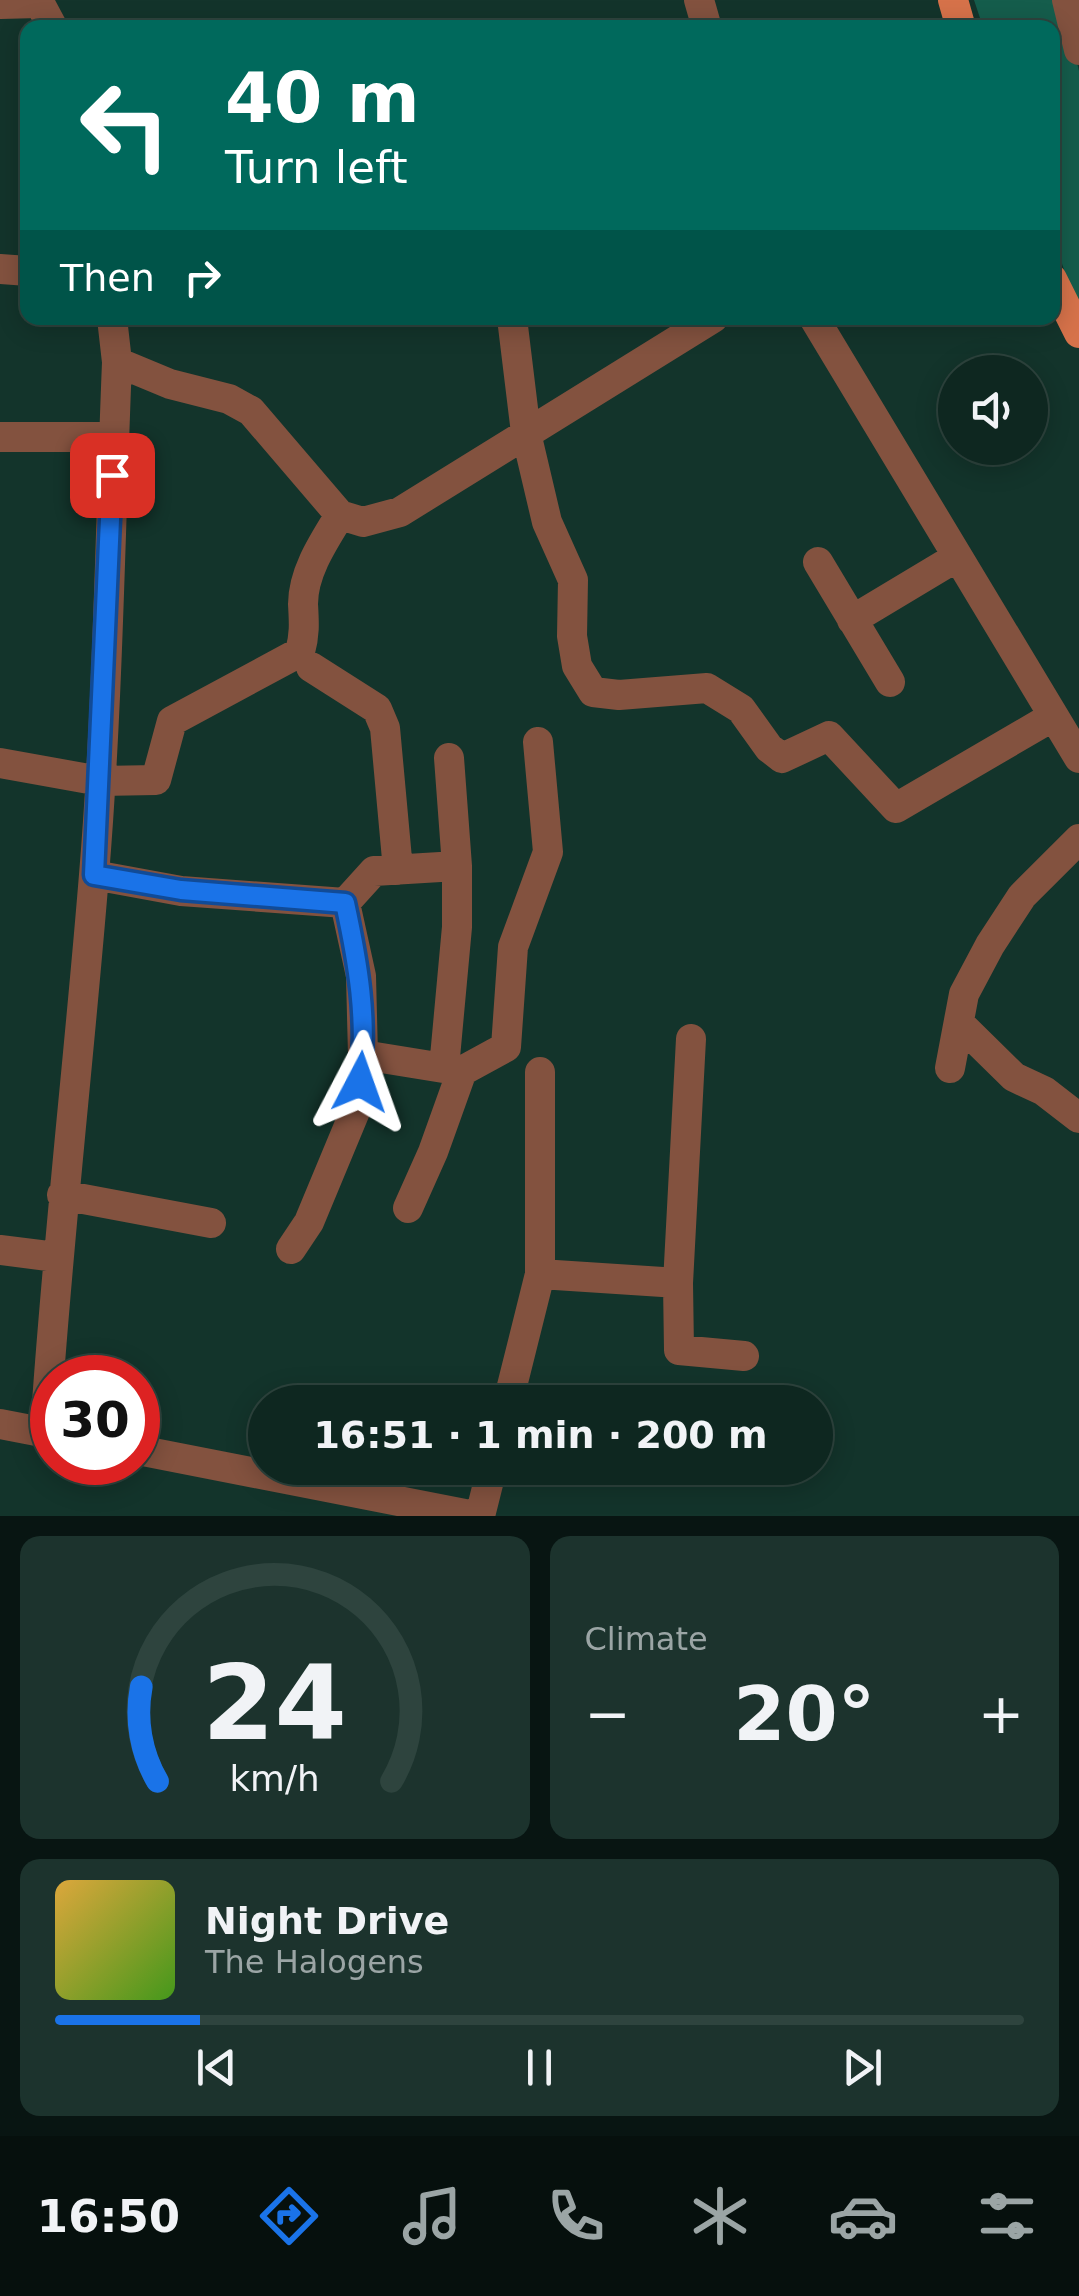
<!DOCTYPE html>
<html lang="en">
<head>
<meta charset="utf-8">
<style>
  :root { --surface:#0e2720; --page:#1c332d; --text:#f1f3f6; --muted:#9ba5a5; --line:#2e443e; --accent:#1a73e8 }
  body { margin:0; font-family:"DejaVu Sans",sans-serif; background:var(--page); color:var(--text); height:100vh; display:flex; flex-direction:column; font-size:38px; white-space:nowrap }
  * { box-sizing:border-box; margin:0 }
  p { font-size:32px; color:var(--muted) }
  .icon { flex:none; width:55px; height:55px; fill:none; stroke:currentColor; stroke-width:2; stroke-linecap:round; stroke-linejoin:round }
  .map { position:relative; height:1516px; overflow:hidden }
  .sheet { display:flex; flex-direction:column; gap:20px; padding:20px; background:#081512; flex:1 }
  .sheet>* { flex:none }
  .top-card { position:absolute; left:20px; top:20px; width:1040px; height:305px; border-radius:20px; box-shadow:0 5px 25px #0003,0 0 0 2px var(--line); background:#00695c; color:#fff; overflow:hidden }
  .tools { position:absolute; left:938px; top:355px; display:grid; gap:20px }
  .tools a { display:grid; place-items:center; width:110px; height:110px; border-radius:50%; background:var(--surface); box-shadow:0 5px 25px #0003,0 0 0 2px var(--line); font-size:50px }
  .speed { position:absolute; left:30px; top:1355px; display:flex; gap:20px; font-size:50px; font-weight:700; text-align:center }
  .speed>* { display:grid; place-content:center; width:130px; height:130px; border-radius:50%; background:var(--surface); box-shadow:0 5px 25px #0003,0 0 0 2px var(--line); line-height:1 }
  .speed .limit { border:15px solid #d22; background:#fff; color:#111 }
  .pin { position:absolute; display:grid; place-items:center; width:85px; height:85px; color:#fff; margin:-42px; border-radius:20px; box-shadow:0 5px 15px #0006 }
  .me { position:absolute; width:110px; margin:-55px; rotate:4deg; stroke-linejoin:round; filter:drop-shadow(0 0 8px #0008) }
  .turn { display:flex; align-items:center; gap:35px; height:210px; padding:0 40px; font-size:45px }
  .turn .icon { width:130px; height:130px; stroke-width:2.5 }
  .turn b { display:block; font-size:70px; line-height:85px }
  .then { display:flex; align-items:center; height:95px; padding:0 40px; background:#0003; gap:20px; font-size:38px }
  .big { font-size:75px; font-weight:700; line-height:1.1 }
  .sheet .tile { flex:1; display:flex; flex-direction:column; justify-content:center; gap:15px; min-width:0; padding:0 35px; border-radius:20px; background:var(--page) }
  .sheet .dial { align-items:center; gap:0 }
  .dial svg { height:260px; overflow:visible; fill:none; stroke:var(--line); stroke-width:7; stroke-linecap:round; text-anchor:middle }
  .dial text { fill:var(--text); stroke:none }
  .song { display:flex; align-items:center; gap:30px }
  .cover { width:120px; height:120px; border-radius:15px; background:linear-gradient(135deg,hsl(40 70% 55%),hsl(100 70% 35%)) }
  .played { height:10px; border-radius:5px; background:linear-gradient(90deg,var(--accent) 15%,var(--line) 15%) }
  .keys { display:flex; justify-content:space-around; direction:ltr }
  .heat { display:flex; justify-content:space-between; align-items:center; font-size:55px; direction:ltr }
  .sheet .tiles { flex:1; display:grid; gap:20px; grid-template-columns:1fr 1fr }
  .tile:last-child { grid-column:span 2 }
  .trip { position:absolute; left:248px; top:1385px; width:585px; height:100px; border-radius:50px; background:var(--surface); box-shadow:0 5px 25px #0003,0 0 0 2px var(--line); font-weight:700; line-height:100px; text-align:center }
  .tabs { display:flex; height:160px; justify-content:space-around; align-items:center; background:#06100d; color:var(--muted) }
  .tabs .icon { width:70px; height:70px }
  .tabs .on { color:var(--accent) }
  .tabs b { font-size:45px; color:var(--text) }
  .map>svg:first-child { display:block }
  .green { fill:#155d4c }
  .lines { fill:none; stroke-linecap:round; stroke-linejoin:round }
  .minor { stroke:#83523f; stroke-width:30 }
  .major { stroke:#d6724a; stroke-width:30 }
  .route-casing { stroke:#114b97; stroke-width:25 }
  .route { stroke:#1a73e8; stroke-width:18 }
</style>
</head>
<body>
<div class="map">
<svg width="1079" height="1516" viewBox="0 0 1079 1516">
  <rect width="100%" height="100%" fill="#13342b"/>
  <path class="green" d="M974,0H1062L1079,71V302L1067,279L1053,236L1052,28L983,27Z"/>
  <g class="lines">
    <path class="minor" d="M38,0L53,28
      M699,0L707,28
      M1067,0L1079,50
      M0,4L39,3
      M0,269L28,271
      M512,318L526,433L547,522L573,580L572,636L577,666L593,692L619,695L707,688L741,709L769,748L782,758L829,736L896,808L1052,717
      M814,318L1079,758
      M117,362L170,384L229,399L251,411L340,515L363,522L400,512L713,318
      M0,437H114
      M818,562L890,682
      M852,620L957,557
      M311,667L377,709L385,728L398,870
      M0,763L100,781L156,780L172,721L300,652C305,634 304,622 303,604C303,572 324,541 340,515
      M94,875L181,891L345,903L374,871L457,866
      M960,1024L1014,1077L1044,1091L1079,1118
      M691,1039L678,1283L679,1350L744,1356
      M363,1055L462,1071
      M444,1068L457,927V866L449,758
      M950,1068L964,994L990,945L1022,896L1079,839
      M62,1195L211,1223
      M408,1208L433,1152L462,1071L506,1047L513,947L548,852L538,742
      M291,1249L309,1222L356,1109L363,1055L361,976L345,903
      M0,1250L56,1257
      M540,1274L678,1283
      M508,1402L540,1274V1072
      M0,1424L52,1434
      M45,1432C57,1246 79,1061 94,875C108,705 110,533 117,362L112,318
      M138,1450L475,1516
      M480,1516L492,1468"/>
    <path class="major" d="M953,0L961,28
      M1052,279L1079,333"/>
  </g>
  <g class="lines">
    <defs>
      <path id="route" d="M112,475L94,875L181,890L345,903C358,963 368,1020 360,1082"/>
    </defs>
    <use href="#route" class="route-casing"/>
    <use href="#route" class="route"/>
  </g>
</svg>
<div class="tools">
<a><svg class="icon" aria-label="sound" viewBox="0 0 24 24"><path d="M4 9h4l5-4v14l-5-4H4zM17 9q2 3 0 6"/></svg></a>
</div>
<div class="speed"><div class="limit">30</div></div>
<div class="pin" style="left:112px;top:475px;background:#d93025"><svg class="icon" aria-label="arrive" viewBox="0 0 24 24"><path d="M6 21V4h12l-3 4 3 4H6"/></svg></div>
<svg class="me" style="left:360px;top:1082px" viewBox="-20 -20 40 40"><path d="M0-17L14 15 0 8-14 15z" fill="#1a73e8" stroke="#fff" stroke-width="4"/></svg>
<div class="trip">16:51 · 1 min · 200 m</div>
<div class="top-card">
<div class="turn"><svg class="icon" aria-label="left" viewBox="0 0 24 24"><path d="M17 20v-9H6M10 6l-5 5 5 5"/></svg><div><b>40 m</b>Turn left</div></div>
<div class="then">Then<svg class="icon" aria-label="right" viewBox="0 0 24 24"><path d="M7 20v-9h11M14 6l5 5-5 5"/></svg></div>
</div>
</div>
<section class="sheet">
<div class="tiles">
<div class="tile dial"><svg viewBox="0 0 100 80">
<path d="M14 69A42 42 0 1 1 86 69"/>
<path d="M14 69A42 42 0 0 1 9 40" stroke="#1a73e8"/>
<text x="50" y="56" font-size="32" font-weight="700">24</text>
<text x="50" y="72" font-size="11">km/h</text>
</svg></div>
<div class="tile"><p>Climate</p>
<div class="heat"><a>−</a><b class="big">20°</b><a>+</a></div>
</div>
<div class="tile">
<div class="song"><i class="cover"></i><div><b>Night Drive</b><p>The Halogens</p></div></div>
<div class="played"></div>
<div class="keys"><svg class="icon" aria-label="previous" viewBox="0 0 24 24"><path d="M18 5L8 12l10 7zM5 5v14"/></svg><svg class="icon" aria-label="pause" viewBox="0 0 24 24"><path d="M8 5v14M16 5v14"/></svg><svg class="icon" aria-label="next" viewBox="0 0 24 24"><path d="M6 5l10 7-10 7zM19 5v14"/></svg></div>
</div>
</div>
</section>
<nav class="tabs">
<b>16:50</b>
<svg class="icon on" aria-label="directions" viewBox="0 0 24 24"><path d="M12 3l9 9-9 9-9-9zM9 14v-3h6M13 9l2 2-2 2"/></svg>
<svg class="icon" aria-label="music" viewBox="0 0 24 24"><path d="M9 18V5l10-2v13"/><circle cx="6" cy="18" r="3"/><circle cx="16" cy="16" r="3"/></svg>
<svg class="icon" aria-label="phone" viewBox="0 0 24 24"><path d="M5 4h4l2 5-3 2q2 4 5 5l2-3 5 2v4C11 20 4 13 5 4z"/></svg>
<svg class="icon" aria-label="climate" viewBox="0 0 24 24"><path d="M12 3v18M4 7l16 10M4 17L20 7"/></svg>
<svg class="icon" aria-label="car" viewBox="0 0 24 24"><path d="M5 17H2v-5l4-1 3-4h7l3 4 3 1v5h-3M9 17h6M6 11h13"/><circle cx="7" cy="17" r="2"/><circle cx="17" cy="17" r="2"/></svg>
<svg class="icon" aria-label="filters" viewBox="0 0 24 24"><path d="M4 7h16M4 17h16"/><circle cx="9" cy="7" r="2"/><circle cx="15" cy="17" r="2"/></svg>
</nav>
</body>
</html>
